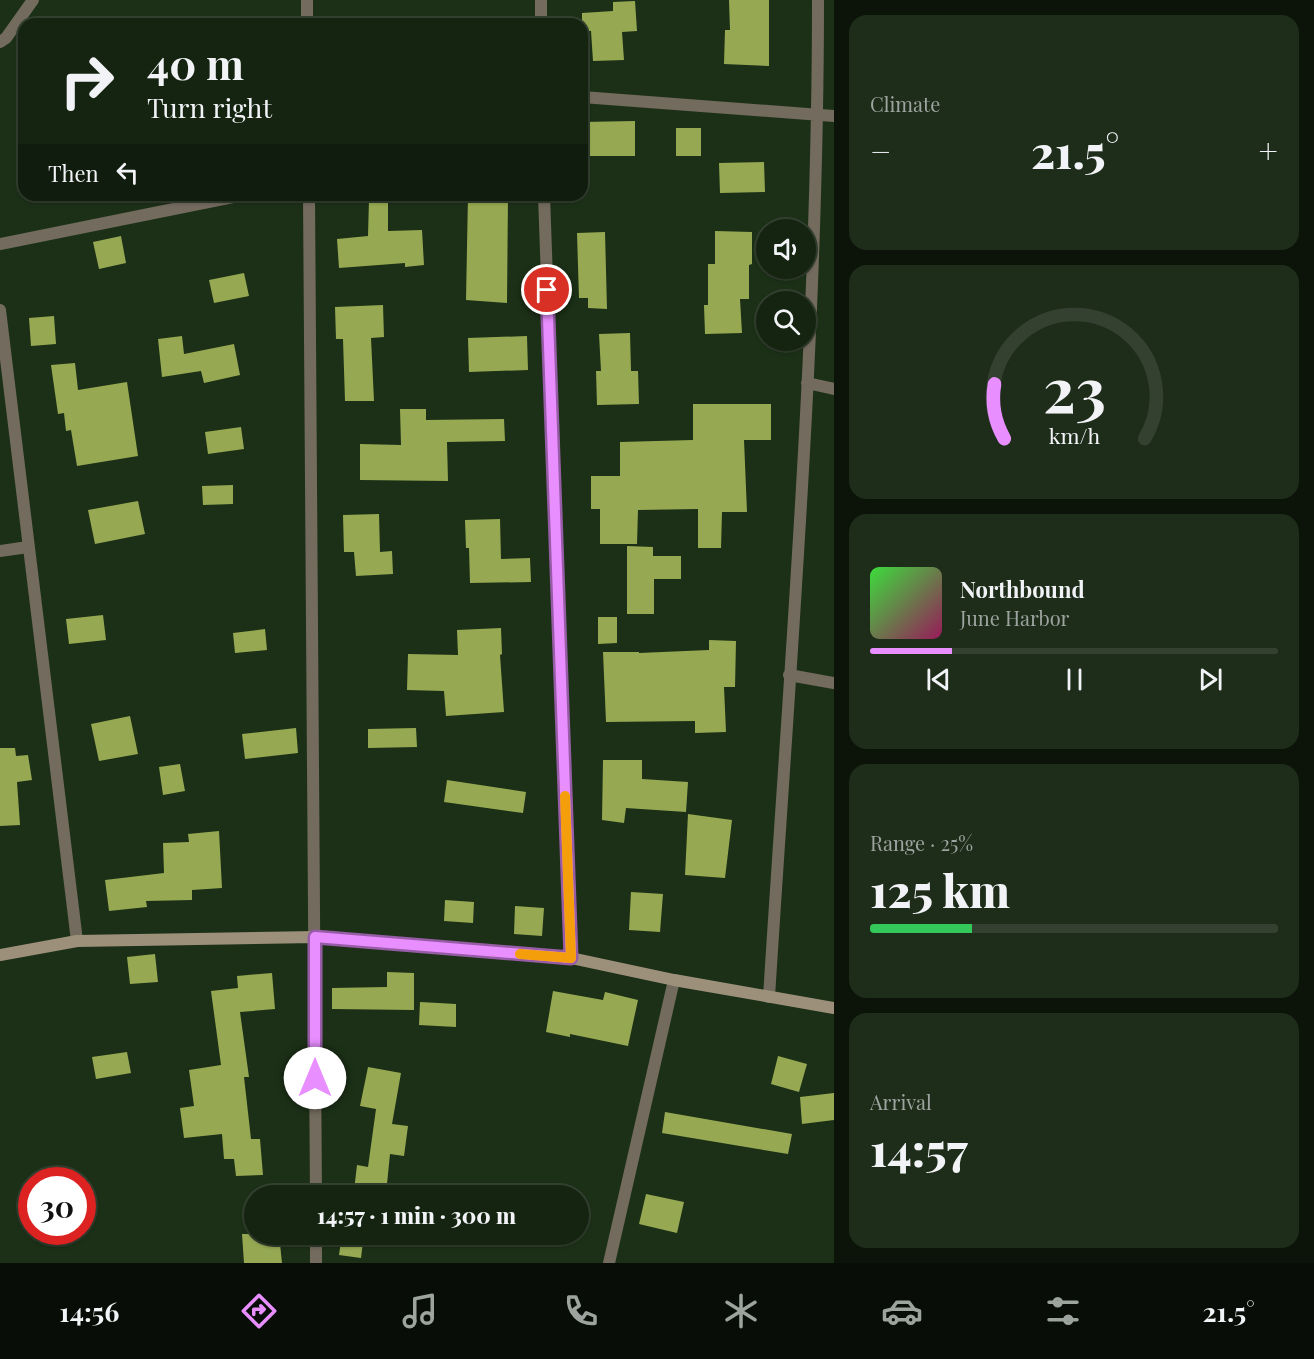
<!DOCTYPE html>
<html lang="en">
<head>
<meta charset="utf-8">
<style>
  :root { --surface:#152411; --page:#1e2c1a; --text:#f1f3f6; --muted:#9da49f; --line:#344131; --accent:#e88eff }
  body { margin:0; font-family:"Playfair Display",serif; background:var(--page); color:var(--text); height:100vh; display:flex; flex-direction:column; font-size:22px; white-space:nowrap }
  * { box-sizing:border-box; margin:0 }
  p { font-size:20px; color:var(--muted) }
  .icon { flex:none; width:33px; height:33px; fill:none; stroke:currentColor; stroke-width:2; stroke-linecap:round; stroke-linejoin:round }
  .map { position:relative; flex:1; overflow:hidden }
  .sheet { display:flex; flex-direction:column; gap:15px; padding:15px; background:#0c1409; width:480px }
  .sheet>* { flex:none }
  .banner { position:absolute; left:18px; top:18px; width:570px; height:183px; border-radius:18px; box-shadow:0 2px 4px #0004,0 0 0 2px var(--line); background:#152411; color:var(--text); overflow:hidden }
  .fabs { position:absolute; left:756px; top:219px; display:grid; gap:12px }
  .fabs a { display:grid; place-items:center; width:60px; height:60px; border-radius:50%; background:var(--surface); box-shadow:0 2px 4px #0004,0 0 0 2px var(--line); font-size:30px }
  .speed { position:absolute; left:18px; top:1167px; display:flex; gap:12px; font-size:30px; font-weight:700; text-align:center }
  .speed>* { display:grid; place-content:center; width:78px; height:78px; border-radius:50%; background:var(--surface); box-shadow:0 2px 4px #0004,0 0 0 2px var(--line); line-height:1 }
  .speed .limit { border:9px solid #d22; background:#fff; color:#111 }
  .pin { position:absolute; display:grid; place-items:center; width:51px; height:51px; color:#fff; margin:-26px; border:3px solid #fff; border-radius:50%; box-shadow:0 2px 6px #0007 }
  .me { position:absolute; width:66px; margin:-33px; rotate:0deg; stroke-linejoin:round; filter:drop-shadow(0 0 4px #0008) }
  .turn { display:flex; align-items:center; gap:21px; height:126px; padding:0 30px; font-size:27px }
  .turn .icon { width:78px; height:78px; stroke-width:2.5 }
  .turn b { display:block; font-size:42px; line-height:51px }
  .then { display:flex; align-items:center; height:57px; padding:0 30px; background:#0003; gap:12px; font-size:22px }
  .big { font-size:45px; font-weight:800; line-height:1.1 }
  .sheet .tile { flex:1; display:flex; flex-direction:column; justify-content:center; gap:9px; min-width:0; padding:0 21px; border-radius:18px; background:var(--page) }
  .sheet .dial { align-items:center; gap:0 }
  .dial svg { height:156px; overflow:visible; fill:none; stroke:var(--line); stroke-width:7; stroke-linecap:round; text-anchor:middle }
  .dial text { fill:var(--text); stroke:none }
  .song { display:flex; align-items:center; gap:18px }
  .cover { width:72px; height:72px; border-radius:9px; background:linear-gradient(135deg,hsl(120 70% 55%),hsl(330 70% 35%)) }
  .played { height:6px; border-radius:3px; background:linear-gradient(90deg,var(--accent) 20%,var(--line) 20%) }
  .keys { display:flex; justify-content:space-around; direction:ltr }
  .heat { display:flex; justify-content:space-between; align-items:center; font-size:33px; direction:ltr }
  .charge { height:9px; border-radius:4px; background:linear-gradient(90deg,#34c759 25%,var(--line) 0) }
  .trip { position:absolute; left:244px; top:1185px; width:345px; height:60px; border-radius:30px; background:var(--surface); box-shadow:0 2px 4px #0004,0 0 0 2px var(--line); font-weight:800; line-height:60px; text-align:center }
  .dock { display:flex; height:96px; justify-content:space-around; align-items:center; background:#080e07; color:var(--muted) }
  .dock .icon { width:42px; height:42px }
  .dock .current { color:var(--accent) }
  .dock b { font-size:27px; color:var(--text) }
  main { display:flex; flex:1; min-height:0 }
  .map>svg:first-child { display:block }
  .building { fill:#96a952 }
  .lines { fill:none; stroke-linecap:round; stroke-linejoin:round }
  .street { stroke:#736b5e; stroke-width:12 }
  .secondary { stroke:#9d907b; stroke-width:12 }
  .route-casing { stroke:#975ca6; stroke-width:15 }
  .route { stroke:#e88eff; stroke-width:10 }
  .slow { stroke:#f59e0b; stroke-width:10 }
</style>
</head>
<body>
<main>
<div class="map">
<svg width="834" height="1263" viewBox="0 0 834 1263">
  <rect width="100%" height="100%" fill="#1c3017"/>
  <path class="building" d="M729,0H769V66L724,64L725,30H730Z
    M635,1L637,31L622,32L624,60L593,61L591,31H582V13L613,11V2Z
    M635,121V156H582V122Z
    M676,128H701V156H676Z
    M764,162L765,192L720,193L719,163Z
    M468,195H508L507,303L466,300Z
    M369,199H388V231L422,230L424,265L405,267V263L339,268L337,239L368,236Z
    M715,231L752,232V264L749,265V299H740L742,333L705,334L704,305H708V264H715Z
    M605,232L607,309L588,308V298H579L577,233Z
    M121,236L126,263L99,269L93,242Z
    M244,273L249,296L214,303L209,280Z
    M383,305L384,337L371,338L374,401H345L343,339H336L335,307Z
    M54,316L56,344L31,346L29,318Z
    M630,333L631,371H638L639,404L597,405L596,371H601L599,334Z
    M182,336L184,354L234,344L240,375L204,383L201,371L162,377L158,339Z
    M527,336L528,370L469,372L468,338Z
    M75,363L78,390L127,382L138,456L77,466L71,430L66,431L64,413L58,414L51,365Z
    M693,404H771V440H744L747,512H722L721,548H698V509L638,510L637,544H600V509H591V476H620V442L693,440Z
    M400,409H426V420L504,419L505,441L447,442L448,481L360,480V444L401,445Z
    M241,427L244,449L208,454L205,432Z
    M233,485V504L203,505L202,486Z
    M138,501L145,534L95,544L88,510Z
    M379,514L380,552L392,551L393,574L356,576L354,552H344L343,515Z
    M500,519L501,559L530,558L531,582L470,583L469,548H466L465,520Z
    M627,546L653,547V556H681V579H654V614H627Z
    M103,615L106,640L69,644L66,619Z
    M598,617H617V643L598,644Z
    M501,628L502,654L500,655L504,712L446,716L444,691L407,690L408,654L458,655L457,630Z
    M265,629L267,650L235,653L233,633Z
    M709,640L736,641L735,687H724L726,732L695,733V721L606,722L603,652H639V653L709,650Z
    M130,716L138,754L99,761L91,724Z
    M296,728L298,753L245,759L242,734Z
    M416,728L417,747L368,748V729Z
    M0,748H15L16,756L28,755L32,780L17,782L20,825L0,826Z
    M603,760H642V779L688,782L686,812L626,808L624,823L602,820Z
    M180,764L185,791L163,795L159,767Z
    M447,780L526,792L523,813L444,802Z
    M688,814L732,820L725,878L685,875Z
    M219,831L222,888L192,890V900L146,901L147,907L109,911L105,880L164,873L163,843L189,842L188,834Z
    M631,892L663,894L660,932L629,930Z
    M445,900L474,902L473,923L444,921Z
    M515,906L544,908L542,936L514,934Z
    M155,954L158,982L130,984L127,957Z
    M387,972L414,973V1010L332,1009V988L387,987Z
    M272,973L275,1009L240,1012L249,1077H244L251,1139H260L263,1175L236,1176L234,1159H224L222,1134L184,1138L180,1108L194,1106L189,1070L221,1065L211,991L238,988L237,976Z
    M553,991L603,1000L605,992L638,1000L628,1046L570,1034V1037L546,1032Z
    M420,1002L456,1004V1027L419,1025Z
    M127,1052L131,1073L96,1079L92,1057Z
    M778,1056L807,1064L799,1092L771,1084Z
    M368,1067L401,1073L392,1124L408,1126L404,1156L390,1154L386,1194L354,1191L357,1165L368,1167L376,1109L360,1106Z
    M834,1093V1120L802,1124L800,1097Z
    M665,1112L792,1134L788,1154L662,1133Z
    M646,1194L684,1202L677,1233L639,1224Z
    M242,1234H279L282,1263H244Z
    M342,1234H364L361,1258L339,1255Z"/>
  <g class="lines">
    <path class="street" d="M307,0V24
      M541,24V0
      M0,42L6,38L33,0
      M582,97L834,116
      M309,195L316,1196
      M544,195L571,958
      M0,244L243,195
      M0,310L77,941
      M807,383L834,389
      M0,551L28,547
      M789,675L834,683
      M769,997C790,665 818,333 818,0
      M316,1234V1263
      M609,1263L674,980"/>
    <path class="secondary" d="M0,955L77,941L315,937L571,958L674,980L834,1008"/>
  </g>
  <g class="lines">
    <defs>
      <path id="route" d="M315,1078V937L571,958L547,290"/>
    </defs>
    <use href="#route" class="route-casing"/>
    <use href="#route" class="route"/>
    <path class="slow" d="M520,954L571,958L565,796"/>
  </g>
</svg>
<div class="fabs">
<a><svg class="icon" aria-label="sound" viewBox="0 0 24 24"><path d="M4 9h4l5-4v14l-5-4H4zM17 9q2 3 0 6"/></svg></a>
<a><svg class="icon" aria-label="search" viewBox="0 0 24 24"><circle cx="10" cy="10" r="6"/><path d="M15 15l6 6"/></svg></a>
</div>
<div class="speed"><div class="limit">30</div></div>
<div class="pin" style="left:547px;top:290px;background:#d93025"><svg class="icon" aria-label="arrive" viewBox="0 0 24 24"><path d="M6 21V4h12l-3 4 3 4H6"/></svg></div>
<svg class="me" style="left:315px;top:1078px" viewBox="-20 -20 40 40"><circle r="19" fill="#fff"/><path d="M0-13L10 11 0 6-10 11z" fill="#e88eff"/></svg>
<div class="trip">14:57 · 1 min · 300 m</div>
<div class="banner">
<div class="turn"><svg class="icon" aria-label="right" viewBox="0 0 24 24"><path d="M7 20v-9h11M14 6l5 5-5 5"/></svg><div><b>40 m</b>Turn right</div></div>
<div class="then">Then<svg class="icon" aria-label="left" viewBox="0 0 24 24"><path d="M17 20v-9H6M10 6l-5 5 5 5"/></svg></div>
</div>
</div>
<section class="sheet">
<div class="tile"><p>Climate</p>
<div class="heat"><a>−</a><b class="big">21.5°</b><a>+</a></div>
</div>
<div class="tile dial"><svg viewBox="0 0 100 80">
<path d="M14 69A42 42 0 1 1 86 69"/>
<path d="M14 69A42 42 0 0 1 9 41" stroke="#e88eff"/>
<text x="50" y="56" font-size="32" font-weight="700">23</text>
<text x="50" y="72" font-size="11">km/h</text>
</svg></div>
<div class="tile">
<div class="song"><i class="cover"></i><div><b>Northbound</b><p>June Harbor</p></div></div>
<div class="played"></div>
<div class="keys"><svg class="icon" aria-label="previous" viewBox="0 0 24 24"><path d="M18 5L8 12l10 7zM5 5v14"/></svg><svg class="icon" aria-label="pause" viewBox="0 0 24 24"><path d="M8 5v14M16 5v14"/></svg><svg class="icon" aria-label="next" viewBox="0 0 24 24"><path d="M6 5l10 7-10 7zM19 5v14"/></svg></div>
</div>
<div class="tile"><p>Range · 25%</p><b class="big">125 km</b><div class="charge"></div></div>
<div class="tile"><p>Arrival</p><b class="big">14:57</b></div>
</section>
</main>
<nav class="dock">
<b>14:56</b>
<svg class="icon current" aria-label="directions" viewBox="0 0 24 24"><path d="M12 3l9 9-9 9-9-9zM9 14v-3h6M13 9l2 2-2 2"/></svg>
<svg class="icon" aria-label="music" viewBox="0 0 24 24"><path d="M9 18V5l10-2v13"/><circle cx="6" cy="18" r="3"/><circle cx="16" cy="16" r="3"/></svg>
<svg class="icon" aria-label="phone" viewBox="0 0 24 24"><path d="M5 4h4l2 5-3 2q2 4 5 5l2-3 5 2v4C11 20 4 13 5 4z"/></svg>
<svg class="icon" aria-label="climate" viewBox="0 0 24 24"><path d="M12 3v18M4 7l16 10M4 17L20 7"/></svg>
<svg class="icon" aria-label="car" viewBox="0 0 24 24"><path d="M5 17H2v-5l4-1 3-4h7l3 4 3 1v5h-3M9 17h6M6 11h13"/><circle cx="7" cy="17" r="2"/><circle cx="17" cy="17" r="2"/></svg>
<svg class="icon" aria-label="filters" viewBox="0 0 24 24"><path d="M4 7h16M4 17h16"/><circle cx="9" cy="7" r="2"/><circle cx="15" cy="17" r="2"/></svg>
<b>21.5°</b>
</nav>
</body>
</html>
